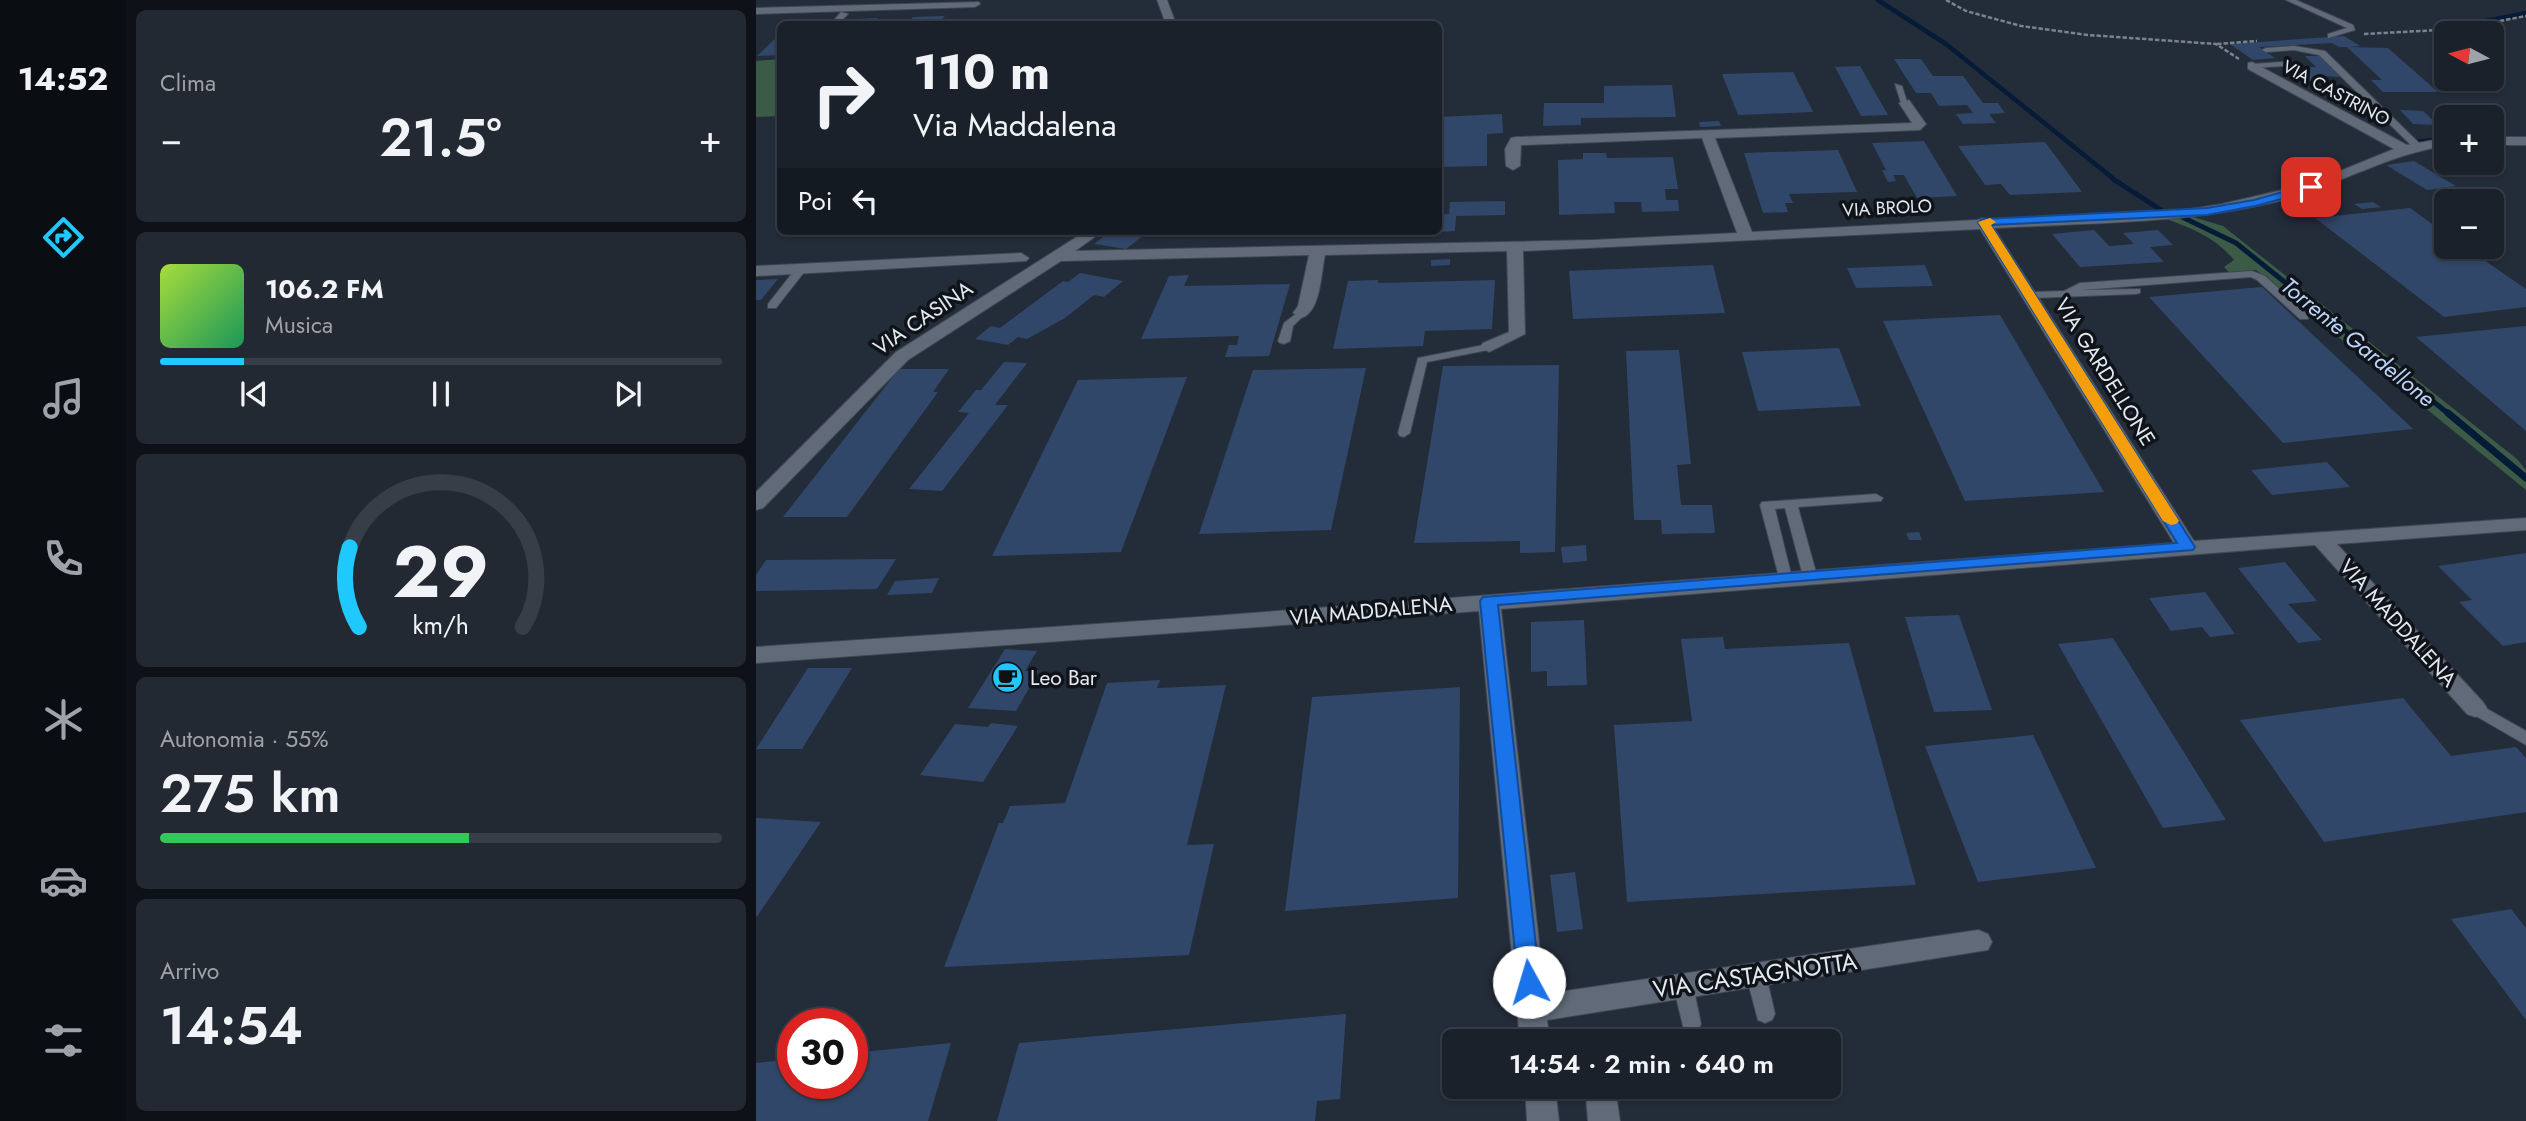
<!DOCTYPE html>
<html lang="it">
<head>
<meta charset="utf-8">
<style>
  :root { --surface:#1a212b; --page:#232933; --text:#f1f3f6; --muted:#9fa3a9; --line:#383e47; --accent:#20c9fd }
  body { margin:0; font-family:Jost,sans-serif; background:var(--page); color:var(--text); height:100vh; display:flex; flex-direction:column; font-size:26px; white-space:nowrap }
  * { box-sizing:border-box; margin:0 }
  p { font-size:23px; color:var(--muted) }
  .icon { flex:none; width:38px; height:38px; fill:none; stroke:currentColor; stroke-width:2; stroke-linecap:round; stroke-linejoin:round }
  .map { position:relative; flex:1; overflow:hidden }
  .details { display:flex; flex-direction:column; gap:10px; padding:10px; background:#0e1218; width:630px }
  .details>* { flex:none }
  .guide { position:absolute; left:21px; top:21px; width:665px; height:214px; border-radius:10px; box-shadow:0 2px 5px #0004,0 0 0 2px var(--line); background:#1a212b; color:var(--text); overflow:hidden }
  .needle { width:46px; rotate:277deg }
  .tools { position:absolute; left:1678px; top:21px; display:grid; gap:14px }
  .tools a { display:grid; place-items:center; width:70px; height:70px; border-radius:10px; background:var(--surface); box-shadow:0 2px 5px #0004,0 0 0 2px var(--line); font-size:35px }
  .speed { position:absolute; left:21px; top:1008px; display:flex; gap:14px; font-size:35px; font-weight:700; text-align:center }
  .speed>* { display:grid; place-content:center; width:91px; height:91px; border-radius:50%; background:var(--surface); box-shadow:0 2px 5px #0004,0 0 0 2px var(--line); line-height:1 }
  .speed .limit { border:10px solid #d22; background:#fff; color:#111 }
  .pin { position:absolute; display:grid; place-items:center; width:60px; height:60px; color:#fff; margin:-30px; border-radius:14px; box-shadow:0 4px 10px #0006 }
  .me { position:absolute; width:77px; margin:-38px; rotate:354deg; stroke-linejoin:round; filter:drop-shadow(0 0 5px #0008) }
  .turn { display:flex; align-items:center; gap:24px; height:147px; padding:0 21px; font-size:32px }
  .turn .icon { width:91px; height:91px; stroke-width:2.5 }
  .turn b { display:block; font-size:49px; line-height:60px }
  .then { display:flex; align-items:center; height:66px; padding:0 21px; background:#0003; gap:14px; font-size:26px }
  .big { font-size:52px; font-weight:600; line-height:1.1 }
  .details .tile { flex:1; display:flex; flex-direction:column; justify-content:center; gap:10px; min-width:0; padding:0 24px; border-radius:10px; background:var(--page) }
  .details .dial { align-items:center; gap:0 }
  .dial svg { height:182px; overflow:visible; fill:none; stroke:var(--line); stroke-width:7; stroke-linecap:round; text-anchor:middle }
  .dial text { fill:var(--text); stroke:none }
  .song { display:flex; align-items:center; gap:21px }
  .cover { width:84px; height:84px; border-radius:10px; background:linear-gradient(135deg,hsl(80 70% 55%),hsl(150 70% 35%)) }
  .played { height:7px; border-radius:4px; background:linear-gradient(90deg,var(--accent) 15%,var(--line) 15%) }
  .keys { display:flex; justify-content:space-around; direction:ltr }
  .heat { display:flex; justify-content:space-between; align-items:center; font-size:38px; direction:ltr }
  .charge { height:10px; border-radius:5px; background:linear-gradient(90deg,#34c759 55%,var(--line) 0) }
  .trip { position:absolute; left:686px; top:1029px; width:399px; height:70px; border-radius:10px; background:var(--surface); box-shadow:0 2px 5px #0004,0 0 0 2px var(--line); font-weight:600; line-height:70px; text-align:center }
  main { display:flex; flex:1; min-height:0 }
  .menu { display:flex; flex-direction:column; width:126px; justify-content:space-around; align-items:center; background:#0a0d11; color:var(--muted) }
  .menu .icon { width:49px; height:49px }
  .menu .on { color:var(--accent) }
  .menu b { font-size:32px; color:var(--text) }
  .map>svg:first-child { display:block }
  .green { fill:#3b5b46 }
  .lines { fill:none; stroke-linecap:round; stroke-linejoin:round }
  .stream-far2 { stroke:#051b38; stroke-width:4.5 }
  .stream-far1 { stroke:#051b38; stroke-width:5 }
  .stream { stroke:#051b38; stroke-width:7 }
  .building { fill:#314769 }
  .lane-casing { stroke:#404752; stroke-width:2 }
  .street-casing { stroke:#404752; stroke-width:2 }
  .path { stroke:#7a828d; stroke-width:2.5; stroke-dasharray:4.5 2; stroke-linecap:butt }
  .lane { fill:#606a79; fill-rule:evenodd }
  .street { fill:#606a79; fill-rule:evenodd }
  .route { fill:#1a73e8; stroke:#114b97; stroke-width:2 }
  .slow { fill:#f59e0b }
  .labels { text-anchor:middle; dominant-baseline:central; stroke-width:7; stroke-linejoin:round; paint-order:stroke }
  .far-street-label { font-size:18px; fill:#e4eaf2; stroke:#10141a }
  .street-label { font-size:21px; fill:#e4eaf2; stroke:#10141a }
  .poi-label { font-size:21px; fill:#e4eaf2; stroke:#10141a; text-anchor:start }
  .water-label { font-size:23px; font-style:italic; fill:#bbd5f8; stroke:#10141a }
  .near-street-label { font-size:24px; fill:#e4eaf2; stroke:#10141a }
</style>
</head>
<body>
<main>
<nav class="menu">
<b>14:52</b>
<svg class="icon on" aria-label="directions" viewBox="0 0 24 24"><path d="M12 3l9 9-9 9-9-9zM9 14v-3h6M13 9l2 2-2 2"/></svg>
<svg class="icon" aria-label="music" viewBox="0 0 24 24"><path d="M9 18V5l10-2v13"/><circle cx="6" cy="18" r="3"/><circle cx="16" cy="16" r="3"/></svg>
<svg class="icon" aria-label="phone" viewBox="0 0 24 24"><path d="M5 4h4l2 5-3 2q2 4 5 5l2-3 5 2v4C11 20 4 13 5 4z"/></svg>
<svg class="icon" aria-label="climate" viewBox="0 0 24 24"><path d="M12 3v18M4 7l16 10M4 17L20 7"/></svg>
<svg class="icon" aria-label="car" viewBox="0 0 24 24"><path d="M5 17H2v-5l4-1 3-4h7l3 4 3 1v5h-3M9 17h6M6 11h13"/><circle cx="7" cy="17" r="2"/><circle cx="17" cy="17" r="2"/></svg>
<svg class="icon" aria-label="filters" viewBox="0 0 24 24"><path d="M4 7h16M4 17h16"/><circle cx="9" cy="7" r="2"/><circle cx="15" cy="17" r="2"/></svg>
</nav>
<section class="details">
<div class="tile"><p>Clima</p>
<div class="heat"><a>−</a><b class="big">21.5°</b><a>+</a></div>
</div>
<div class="tile">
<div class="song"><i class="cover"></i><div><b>106.2 FM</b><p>Musica</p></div></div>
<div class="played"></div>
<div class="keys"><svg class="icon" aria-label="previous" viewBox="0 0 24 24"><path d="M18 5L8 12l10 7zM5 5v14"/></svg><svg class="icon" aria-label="pause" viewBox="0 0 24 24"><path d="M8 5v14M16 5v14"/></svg><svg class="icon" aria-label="next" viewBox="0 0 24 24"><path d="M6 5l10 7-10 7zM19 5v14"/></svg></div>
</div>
<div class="tile dial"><svg viewBox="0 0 100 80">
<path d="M14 69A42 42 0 1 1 86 69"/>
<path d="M14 69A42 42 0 0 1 10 34" stroke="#20c9fd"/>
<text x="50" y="56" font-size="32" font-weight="700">29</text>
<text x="50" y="72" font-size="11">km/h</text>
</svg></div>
<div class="tile"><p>Autonomia · 55%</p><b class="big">275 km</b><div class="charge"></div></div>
<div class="tile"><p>Arrivo</p><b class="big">14:54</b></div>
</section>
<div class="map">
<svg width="1770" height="1121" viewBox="0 0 1770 1121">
  <rect width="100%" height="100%" fill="#232c39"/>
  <path class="green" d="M24,59V116L0,117V61Z
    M1437,217L1467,226L1761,459L1770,470V490L1500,270L1473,272L1468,267L1478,260C1460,238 1436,228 1410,219Z"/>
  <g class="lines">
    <path class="stream-far2" d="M1122,0L1190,44L1359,180
      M1705,26L1770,13
      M1658,142L1690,139"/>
    <path class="stream-far1" d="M1357,179L1405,210
      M1426,217L1480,243L1694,415"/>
    <path class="stream" d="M1692,413L1770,478"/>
  </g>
  <path class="building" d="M189,16L181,24H150L157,17Z
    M122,18L116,24H95L101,19Z
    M24,34V55L1,56Z
    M1588,36L1604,46L1593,47L1632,48L1682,92H1627L1615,80H1626L1591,47H1583L1576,43L1503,47L1519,58L1497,60L1474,44Z
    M1549,56H1564L1585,77L1565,76L1569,81H1549L1535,67H1560Z
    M1138,59H1165L1177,76H1207L1227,103H1242L1249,113L1233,114L1240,123L1207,124L1200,114L1217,113L1211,105L1183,106L1175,93H1160Z
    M1104,66L1132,115L1105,116L1079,67Z
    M1037,72L1057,112L982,115L966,74Z
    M916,85L920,117L825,118V125L787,126L788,103H848V86Z
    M1644,110L1667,111L1682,125L1657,124Z
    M746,114L747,133L731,134V166L682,167V117Z
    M963,121L965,126L944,127L943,122Z
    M1168,141L1201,196L1161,198L1148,175H1137L1140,181L1132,182L1126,170H1130L1116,143Z
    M1289,142L1326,192L1254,195L1245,184L1229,185L1202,146Z
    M1082,150L1101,192L1033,194L1037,203H1029L1032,212L1007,213L988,153Z
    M827,153H850L851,158L917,157L922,189H909L910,200H922L923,211L886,212L885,202H858L859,213L803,215L802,160L827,159Z
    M1658,161L1700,186L1671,190L1630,165Z
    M749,201V215L700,216L699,231L682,232V215L693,214L694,202Z
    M1617,202L1625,207L1606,209L1598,204Z
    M1654,208L1690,234V247H1709L1770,289V307L1688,317L1559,218Z
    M1338,230L1353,246L1378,244L1367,233L1402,230L1417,245L1394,247L1408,262L1324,267L1296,234Z
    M355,231H393L370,249L338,244Z
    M400,231H421L417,236H396Z
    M694,259V265L675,266V260Z
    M957,265L969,313L817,319L813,271Z
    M1169,265L1177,286L1100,288L1091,268Z
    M324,273L367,281L348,297L338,295L309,318L271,339L262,337L252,345L219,339L235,326L244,328L307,281L312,282Z
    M433,275L428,286L534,284L513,356L469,357L473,345H481L483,336L385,339L413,276Z
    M22,279L5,300H0V280Z
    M622,280V283L739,280L736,329L669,331L667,346L577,349L592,281Z
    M1506,287L1657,429L1527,443L1393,297Z
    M1244,315L1348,492L1209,501L1127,321Z
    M1770,326V431L1660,337Z
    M1083,348L1105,406L1002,411L986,352Z
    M923,350L935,464L921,465L925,505H956L959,533L906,534L905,520H878L870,351Z
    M248,362L271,363L239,405H252L186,491L153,489L213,413L202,412L220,390H225Z
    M803,365L799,552L764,553V541L658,543L687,366Z
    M610,368L575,530L443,534L497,370Z
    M143,369H193L177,392H182L91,517H27Z
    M431,377L365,552L236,556L322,380Z
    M1571,462L1594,487L1516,495L1495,470Z
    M1163,532L1166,540H1153L1150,533Z
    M830,545L831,561L807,563L805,547Z
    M1770,553V642L1747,646L1703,602L1716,600L1682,566Z
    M140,559L121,589L0,591V575L10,560Z
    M1529,562L1561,601L1532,604L1566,640L1542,643L1482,568Z
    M183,578L176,593L131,595L139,581Z
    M1449,592L1479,634L1454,637L1446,627L1415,631L1393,598Z
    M1203,615L1236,710L1178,712L1149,617Z
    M828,620L831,685L791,686V671L775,672V622Z
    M967,637L969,649L1093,643L1160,885L871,902L858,725L936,721L925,639Z
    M1357,638L1470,820L1407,828L1302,644Z
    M249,649L281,651L269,671H283L260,711L212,708Z
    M52,668H96L46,749H0Z
    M404,680L401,688L470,685L431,845L458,844L433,955L188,967L243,823H247L254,806L309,803L351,683Z
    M704,687L702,898L529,911L556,697Z
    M1647,698L1695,756L1760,747L1770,758V812L1568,842L1484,720Z
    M235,723L262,726L227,782L164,775L199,724L232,727Z
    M1277,735L1340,868L1222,882L1169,746Z
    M0,818L65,822L0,918Z
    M819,872L827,929L801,932L794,875Z
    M1755,909L1770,928V1020L1695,919Z
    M590,1014L584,1099L561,1101L559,1121H241L263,1043Z
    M195,1043L172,1121H0V1063L37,1059V1083H96V1053Z"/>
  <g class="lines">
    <defs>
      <path id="lane" d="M1530,0H1540L1597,25L1599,30L1572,38V34L1591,28Z
        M85,12L92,14L82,24H75Z
        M1538,46L1569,51L1663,143V147H1657L1563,55L1538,50L1510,52L1506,50L1510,48Z
        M1525,62H1528V66L1496,68L1492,66L1496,64Z
        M1139,84L1146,86L1152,105L1145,103Z
        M45,266L49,267V271L20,308H12V304L41,267Z
        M1496,271L1509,276L1552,315V319H1544L1501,280L1495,277L1325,290L1384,289V293L1380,294L1274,298L1269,295L1274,292L1308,291L1324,283Z
        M545,310L550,313L537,326L534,341L528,344L524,343L522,341L528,323Z
        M733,344L739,347L737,349L671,362L654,433L648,437L644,436L642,433L662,358Z
        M1120,494L1127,498L1125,501L1042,507L1061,576L1054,581L1047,576L1029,508L1019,509L1036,578L1029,583L1024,581L1004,505L1006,502Z
        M1719,702L1770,731V745L1713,712L1711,708L1713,704Z
        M1000,967L1007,969L1010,975L1019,1014L1016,1020L1009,1023L1002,1020L990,975L993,969Z
        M927,977L934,979L937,985L945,1024L942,1030L935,1033L928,1030L917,985L920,979Z"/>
      <path id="street" d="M401,0H411L420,24H410Z
        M223,2L224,4L219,7L0,14V8Z
        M1496,62L1651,145L1690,138V146C1631,154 1578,188 1519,202C1427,224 1332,223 1238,228L1438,541L1770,518V530L1581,544L1727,702L1731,708L1727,714L1719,717L1711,714L1559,545L745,609L789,994L1222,930L1232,934L1236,942L1232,950L791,1020L794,1041H764L723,611L0,663V647L443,617L1418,543L1224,229L767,251L769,334L733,352L724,347L727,343L753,332L751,251L569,255C565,272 565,313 545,318L537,313L542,306L553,255L305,261L152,360L7,508L0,510V492L140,352L330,231H347L319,251L837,240L981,233L946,138L765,145L764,166L757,170L750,166L749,149L755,138L760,137L1156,123L1143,103L1153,100L1170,124L1164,130L959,138L996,232L1221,220L1227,218L1233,220L1429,210L1466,204L1552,184L1638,149L1492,69V63Z
        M1736,137H1770V145H1736Z
        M265,253L273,258L270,261L0,276V266Z
        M769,1087H799L803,1121H771Z
        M829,1087H859L864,1121H832Z"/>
    </defs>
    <use href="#lane" class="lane-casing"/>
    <use href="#street" class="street-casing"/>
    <path class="path" d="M1190,0L1210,11L1265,26L1332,35L1460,44L1483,59
      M1608,34L1702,29L1770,16
      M1461,44L1501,41"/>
    <use href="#lane" class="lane"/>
    <use href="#street" class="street"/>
  </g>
  <path class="route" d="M1555,184L1559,185V190L1499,206L1451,215L1235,225L1439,547L1437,550L742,605L784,982L781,989L773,991L765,989L762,982L724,601L727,597L1421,543L1222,222L1227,219L1451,208L1498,200Z"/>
  <path class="slow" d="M1234,218L1240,222L1235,225L1423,521L1420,524L1415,525L1407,521L1222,222Z"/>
  <defs>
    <symbol id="cafe-disc" viewBox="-11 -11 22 22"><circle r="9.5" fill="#20c9fd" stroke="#10141a"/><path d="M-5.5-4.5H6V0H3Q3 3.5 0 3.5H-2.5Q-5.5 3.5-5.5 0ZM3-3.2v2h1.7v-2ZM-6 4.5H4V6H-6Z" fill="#111"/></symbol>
  </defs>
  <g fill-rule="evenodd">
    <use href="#cafe-disc" x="234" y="660" width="35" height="35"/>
  </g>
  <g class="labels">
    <g class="far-street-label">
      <text transform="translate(1580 93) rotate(28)">VIA CASTRINO</text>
      <text transform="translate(1131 208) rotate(-3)">VIA BROLO</text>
    </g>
    <g class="street-label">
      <text transform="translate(167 318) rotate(-34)">VIA CASINA</text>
      <text transform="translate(1349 372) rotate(58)">VIA GARDELLONE</text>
      <text transform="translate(615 611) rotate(-5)">VIA MADDALENA</text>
      <text transform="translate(1642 623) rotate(48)">VIA MADDALENA</text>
    </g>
    <g class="poi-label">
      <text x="274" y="678">Leo Bar</text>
    </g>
    <g class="water-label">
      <text transform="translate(1602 342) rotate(39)">Torrente Gardellone</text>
    </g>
    <g class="near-street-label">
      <text transform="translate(999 975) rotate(-8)">VIA CASTAGNOTTA</text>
    </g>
  </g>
</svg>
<div class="tools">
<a><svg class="needle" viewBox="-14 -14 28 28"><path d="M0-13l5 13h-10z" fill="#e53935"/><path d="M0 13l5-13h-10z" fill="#9fa3a9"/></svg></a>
<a>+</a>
<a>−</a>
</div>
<div class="speed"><div class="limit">30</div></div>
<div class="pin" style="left:1555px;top:187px;background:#d93025"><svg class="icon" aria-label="arrive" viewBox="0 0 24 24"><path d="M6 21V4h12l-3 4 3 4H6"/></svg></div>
<svg class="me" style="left:773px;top:982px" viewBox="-20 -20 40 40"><circle r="19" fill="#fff"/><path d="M0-13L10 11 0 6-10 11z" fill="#1a73e8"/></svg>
<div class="trip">14:54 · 2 min · 640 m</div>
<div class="guide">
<div class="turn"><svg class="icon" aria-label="right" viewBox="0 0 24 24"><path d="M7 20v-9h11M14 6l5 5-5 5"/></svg><div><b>110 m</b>Via Maddalena</div></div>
<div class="then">Poi<svg class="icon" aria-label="left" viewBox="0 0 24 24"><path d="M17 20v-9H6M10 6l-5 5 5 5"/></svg></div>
</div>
</div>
</main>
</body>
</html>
